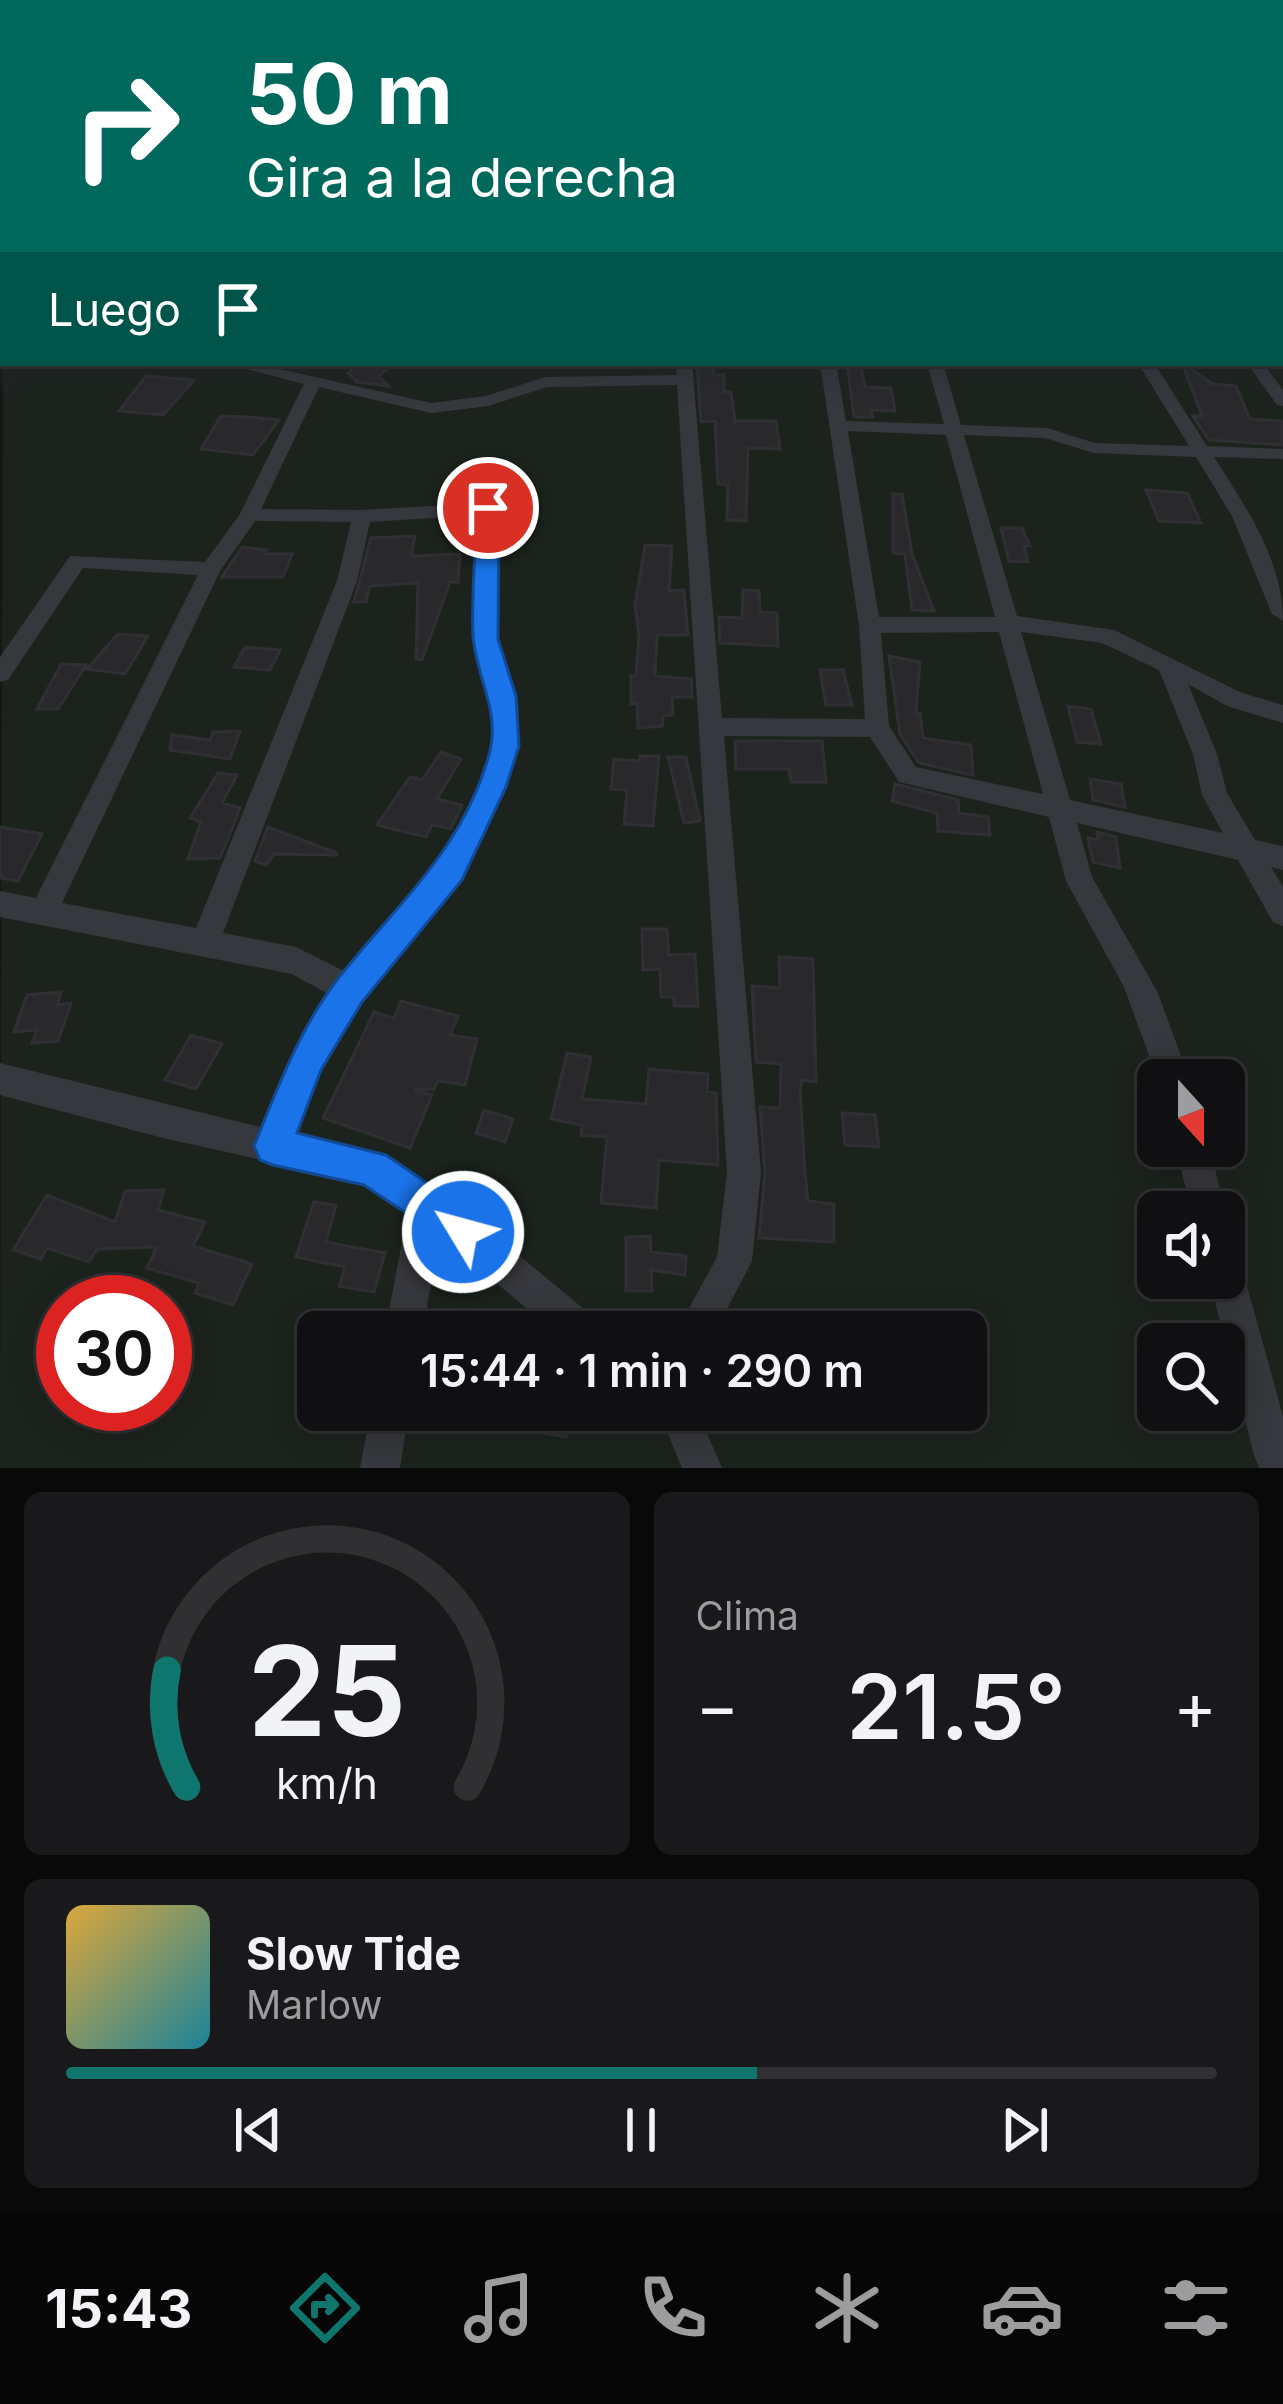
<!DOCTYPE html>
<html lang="es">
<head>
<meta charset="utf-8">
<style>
  :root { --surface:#101012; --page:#19191b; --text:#f1f3f6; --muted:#9c9d9f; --line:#303032; --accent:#0f766e }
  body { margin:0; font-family:Inter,sans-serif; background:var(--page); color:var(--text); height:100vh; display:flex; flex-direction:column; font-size:45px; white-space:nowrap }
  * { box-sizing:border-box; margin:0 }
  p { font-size:39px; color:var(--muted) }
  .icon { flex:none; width:66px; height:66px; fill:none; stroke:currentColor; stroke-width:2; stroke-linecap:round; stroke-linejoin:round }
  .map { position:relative; height:1468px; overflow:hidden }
  .drawer { display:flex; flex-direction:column; gap:24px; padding:24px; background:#09090a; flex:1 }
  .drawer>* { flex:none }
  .banner { position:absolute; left:0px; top:0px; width:1284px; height:366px; box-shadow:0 6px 30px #0003,0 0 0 3px var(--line); background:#00695c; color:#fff; overflow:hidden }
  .needle { width:78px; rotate:159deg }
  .fabs { position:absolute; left:1137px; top:1059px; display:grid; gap:24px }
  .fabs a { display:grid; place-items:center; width:108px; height:108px; border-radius:18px; background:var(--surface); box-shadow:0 6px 30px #0003,0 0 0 3px var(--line); font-size:60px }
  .speed { position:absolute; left:36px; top:1275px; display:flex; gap:24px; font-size:60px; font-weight:700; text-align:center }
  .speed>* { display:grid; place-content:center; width:156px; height:156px; border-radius:50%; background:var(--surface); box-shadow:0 6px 30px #0003,0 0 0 3px var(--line); line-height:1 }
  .speed .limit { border:18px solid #d22; background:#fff; color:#111 }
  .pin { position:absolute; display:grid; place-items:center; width:102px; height:102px; color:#fff; margin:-51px; border:6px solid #fff; border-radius:50%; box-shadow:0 3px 12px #0007 }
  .me { position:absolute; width:132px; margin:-66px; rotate:307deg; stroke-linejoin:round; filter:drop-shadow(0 0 9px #0008) }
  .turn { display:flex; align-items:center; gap:42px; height:252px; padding:0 48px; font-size:54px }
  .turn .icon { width:156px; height:156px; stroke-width:2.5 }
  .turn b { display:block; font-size:84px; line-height:102px }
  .then { display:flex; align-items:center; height:114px; padding:0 48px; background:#0003; gap:24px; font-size:45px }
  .big { font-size:90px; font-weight:600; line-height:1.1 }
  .drawer .widget { flex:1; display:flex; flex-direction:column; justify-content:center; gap:18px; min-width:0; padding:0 42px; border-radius:18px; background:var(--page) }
  .drawer .dial { align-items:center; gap:0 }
  .dial svg { height:312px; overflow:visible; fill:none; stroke:var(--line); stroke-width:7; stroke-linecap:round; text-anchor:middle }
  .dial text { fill:var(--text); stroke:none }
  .song { display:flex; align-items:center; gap:36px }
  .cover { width:144px; height:144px; border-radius:18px; background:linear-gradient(135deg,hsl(40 70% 55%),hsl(190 70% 35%)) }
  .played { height:12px; border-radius:6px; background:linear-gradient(90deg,var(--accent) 60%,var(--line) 60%) }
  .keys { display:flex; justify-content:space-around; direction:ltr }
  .heat { display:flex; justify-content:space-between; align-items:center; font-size:66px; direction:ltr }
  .drawer .tiles { flex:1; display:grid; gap:24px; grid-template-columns:1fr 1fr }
  .widget:last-child { grid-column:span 2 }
  .trip { position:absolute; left:297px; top:1311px; width:690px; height:120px; border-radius:18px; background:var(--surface); box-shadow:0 6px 30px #0003,0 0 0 3px var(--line); font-weight:600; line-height:120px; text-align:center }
  .tabs { display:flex; height:192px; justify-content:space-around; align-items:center; background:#060607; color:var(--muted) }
  .tabs .icon { width:84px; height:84px }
  .tabs .active { color:var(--accent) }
  .tabs b { font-size:54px; color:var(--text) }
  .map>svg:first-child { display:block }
  .green { fill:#1c231d; fill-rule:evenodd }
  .building { fill:#29292c; stroke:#303034; stroke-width:3 }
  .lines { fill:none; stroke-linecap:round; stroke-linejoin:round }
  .minor { fill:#37383d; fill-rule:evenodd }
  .route { fill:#1a73e8; stroke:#114b97; stroke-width:3 }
</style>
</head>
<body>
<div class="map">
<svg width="1283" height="1468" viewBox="0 0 1283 1468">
  <rect width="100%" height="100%" fill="#161618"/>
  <path class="green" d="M3,292V363H1281L1283,298V1468H0ZM1158,1080H1224V1146H1158ZM1158,1212H1224V1278H1158ZM63,1302H165V1404H63ZM318,1332H966V1410H318ZM1158,1344H1224V1410H1158Z"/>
  <path class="building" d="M360,363L389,367L379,376L388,386L357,382L348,373Z
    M847,363H860L865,387L891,388L895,411L871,410L873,417H854Z
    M1182,363L1213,384L1236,386L1250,419L1283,421V445L1209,440L1193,416H1202Z
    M697,364H714L713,375H724V392H731L735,421H776L780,449L748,448L746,521L727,520L728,485L718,484L715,421L701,422Z
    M146,376L194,380L163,415L119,411Z
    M221,416L248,417L279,420L253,455L201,449Z
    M1146,490L1187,493L1201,523L1159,521Z
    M893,494H902L912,554L934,611L912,610L905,554L893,553Z
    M1001,528H1022L1030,546H1024L1028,562L1009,561Z
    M415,536L411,556L460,554L458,582H450L422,660L416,659L418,583L370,586L366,602H354L371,538Z
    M645,545L672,546L669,591L684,590L688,635H657L655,676L691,679L692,697H672L673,715L663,716L662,726L638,728L637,703L631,704V676H636L639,636L635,605Z
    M242,547L267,550L265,554H292L283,577H222Z
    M743,590L759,591L760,612L777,613L778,646L720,643L719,617L742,618Z
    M118,634L148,636L125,674L87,669Z
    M245,647L280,650L270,670L234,667Z
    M889,656L920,662L916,713H920L923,738L971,745L973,775L919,763L900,734Z
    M61,664L86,665L58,709H37Z
    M820,670H843L852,705H826Z
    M1068,706L1091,709L1101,744L1077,742Z
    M240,731L230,759L170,750L172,735L210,740L213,732Z
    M735,741H822L826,782H791L789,769H736Z
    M441,752L461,759L437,799L462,805L451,829L432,825L426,837L377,825L410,777L422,780Z
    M640,756H659L653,826L624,824L627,790L611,789L614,759L640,761Z
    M668,757H686L700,821L684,823Z
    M218,773L237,775L222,803L240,808L220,858L188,859L201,822L190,818Z
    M1090,779L1121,784L1125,807L1093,800Z
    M895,784L958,800L959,813L988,817L990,835L938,831L937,813L892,801Z
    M0,827L42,834L18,881L0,878Z
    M268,827L337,853V855L274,854L266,865L255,861Z
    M1097,832L1116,837L1120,868L1093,862L1088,838L1098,840Z
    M642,929H667L669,955L695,954L698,1006H674V997H661L660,969L643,970Z
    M779,957L813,959L816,1082L802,1080L800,1089L805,1174L808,1201L834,1204V1242L759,1238L765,1173L760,1107L780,1108L781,1064L756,1062L752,986L780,988Z
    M61,992L57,1005L71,1003L58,1041L32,1043L37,1030L14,1032L27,995Z
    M401,1001L458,1016L450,1035L477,1039L465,1085L438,1081L434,1089L414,1090L432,1095L410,1148L323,1118L374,1012L394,1018Z
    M191,1035L222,1044L196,1089L165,1080Z
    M567,1053L591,1057L582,1099L646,1104L649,1069L708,1074L707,1092L716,1093L718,1165L659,1160L656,1208L601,1203L607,1137L581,1135L582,1125L551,1119Z
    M484,1110L513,1119L505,1142L476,1133Z
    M842,1113L875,1115L879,1147L845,1145Z
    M164,1190L158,1210L205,1222L193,1246L252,1264L233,1305L195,1293L199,1283L147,1268L157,1247L97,1249L89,1262L47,1248L41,1259L13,1250L47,1195L115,1222L125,1191Z
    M314,1202L336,1205L326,1242L385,1253L374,1292L339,1286L345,1267L296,1257Z
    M650,1236L651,1252L686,1256L685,1275L651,1270L652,1291H626V1237Z
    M511,1410H570L566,1437L508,1427Z"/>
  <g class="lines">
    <path class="minor" d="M0,302H3V310H0Z
      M224,363H253L431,403L486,396L545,377L677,375L676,363H692L722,718L865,719L859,625L820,363H836L846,421L944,424L927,363H943L961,425L1047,428L1095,443L1189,446L1138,363H1154L1207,446L1283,449V459L1214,457C1246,507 1283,560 1283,621L1272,614L1232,516L1196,457L1094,453L1045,438L964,435L1017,616L1114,630L1242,693L1283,705V723L1227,706L1188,684L1217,754L1227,793L1255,840L1283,846V870L1271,867L1283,887V926L1273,922L1238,860L1077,823L1092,877L1157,991L1190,1080H1158L1124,987L1066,881L1049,817L899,782L870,737L724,736L761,1173L752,1261L715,1332H676L717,1257L727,1173L677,385L547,387L488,406L431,413L319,387L261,509L362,510L523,501L532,507L523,513L497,514L496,639L515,696L517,746L505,787L461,879L360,1000L319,1070L294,1134L385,1156L446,1195L596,1319L602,1332H554L439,1234L423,1332H385L408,1210L366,1183L163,1138L0,1095V1063L264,1128L296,1049L330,995L292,974L0,917V891L36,898L198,575L83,568L8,680L0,682V657L70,556L205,562L240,514L304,384ZM848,431L946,435L995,617H879ZM478,515L474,639L491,696L493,746L479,787L441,863L346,972L296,947L223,933L357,581L370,522ZM255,521L351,522L337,581L196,928L62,903L220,571ZM999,632L1043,794L916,767L889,726L881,633ZM1021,632L1102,643L1159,670L1193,754L1202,795L1223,833L1070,800Z
      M1247,363H1263L1283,390V406L1277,405Z
      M1175,1146H1209L1226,1212L1224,1218V1212H1192Z
      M1224,1250L1237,1255L1242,1268L1283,1416V1468H1259L1254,1455L1209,1278H1224Z
      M371,1410H409L400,1468H360Z
      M658,1410H697L722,1468H682Z"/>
  </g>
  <linearGradient id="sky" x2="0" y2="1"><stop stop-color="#0c0c0d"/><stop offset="0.49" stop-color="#363c48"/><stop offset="1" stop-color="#363c48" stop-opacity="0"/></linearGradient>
  <rect width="1283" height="407" fill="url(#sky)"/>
  <path class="route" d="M488,501L499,508L498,639L516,696L519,746L506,787L462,880L362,1002L321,1070L297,1133L386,1155L477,1217L483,1232L477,1246L463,1251L364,1185L273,1165L260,1160L254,1146C278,1087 300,1027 340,976C399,902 465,847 490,751C500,710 475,674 473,635C471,593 476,550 477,508Z"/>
</svg>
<div class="fabs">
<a><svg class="needle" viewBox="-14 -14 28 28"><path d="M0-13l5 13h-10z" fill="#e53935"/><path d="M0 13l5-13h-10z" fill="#9c9d9f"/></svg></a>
<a><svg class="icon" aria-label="sound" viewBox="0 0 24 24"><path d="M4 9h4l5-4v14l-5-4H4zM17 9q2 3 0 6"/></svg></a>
<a><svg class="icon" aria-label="search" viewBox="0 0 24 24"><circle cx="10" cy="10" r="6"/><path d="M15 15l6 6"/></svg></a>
</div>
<div class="speed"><div class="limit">30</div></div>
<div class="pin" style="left:488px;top:508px;background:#d93025"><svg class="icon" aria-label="arrive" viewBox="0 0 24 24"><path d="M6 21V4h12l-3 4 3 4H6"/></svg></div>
<svg class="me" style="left:463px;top:1232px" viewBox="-20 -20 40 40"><circle r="17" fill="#1a73e8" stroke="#fff" stroke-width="3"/><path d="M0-11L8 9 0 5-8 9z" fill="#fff"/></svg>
<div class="trip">15:44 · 1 min · 290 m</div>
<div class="banner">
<div class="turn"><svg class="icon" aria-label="right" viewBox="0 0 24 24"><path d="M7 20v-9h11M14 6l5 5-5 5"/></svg><div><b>50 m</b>Gira a la derecha</div></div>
<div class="then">Luego<svg class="icon" aria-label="arrive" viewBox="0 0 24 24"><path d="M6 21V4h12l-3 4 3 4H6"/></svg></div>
</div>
</div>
<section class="drawer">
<div class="tiles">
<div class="widget dial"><svg viewBox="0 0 100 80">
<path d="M14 69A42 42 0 1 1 86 69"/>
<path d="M14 69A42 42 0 0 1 9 39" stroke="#0f766e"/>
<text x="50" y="56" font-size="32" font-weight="700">25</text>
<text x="50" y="72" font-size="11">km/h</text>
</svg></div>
<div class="widget"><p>Clima</p>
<div class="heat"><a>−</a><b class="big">21.5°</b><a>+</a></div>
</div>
<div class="widget">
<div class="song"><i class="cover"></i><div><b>Slow Tide</b><p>Marlow</p></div></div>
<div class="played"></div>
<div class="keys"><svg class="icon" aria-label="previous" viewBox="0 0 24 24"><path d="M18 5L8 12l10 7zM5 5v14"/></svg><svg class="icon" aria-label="pause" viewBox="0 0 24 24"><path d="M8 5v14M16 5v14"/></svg><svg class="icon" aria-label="next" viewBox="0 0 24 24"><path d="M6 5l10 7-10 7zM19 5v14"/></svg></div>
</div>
</div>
</section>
<nav class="tabs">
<b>15:43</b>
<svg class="icon active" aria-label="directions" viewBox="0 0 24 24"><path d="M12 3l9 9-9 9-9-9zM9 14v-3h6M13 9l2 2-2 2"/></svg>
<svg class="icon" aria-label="music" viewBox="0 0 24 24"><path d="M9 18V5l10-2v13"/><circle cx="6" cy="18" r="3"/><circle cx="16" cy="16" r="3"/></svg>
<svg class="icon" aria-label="phone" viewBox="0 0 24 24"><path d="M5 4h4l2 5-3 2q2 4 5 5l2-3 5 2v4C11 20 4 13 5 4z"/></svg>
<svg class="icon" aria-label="climate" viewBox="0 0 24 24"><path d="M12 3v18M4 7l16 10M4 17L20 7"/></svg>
<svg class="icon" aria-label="car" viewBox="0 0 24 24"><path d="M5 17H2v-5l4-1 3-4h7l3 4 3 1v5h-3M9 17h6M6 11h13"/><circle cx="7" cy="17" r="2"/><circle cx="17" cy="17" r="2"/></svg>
<svg class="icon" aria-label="filters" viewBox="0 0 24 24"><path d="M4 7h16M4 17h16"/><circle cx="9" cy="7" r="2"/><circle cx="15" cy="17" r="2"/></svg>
</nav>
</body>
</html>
